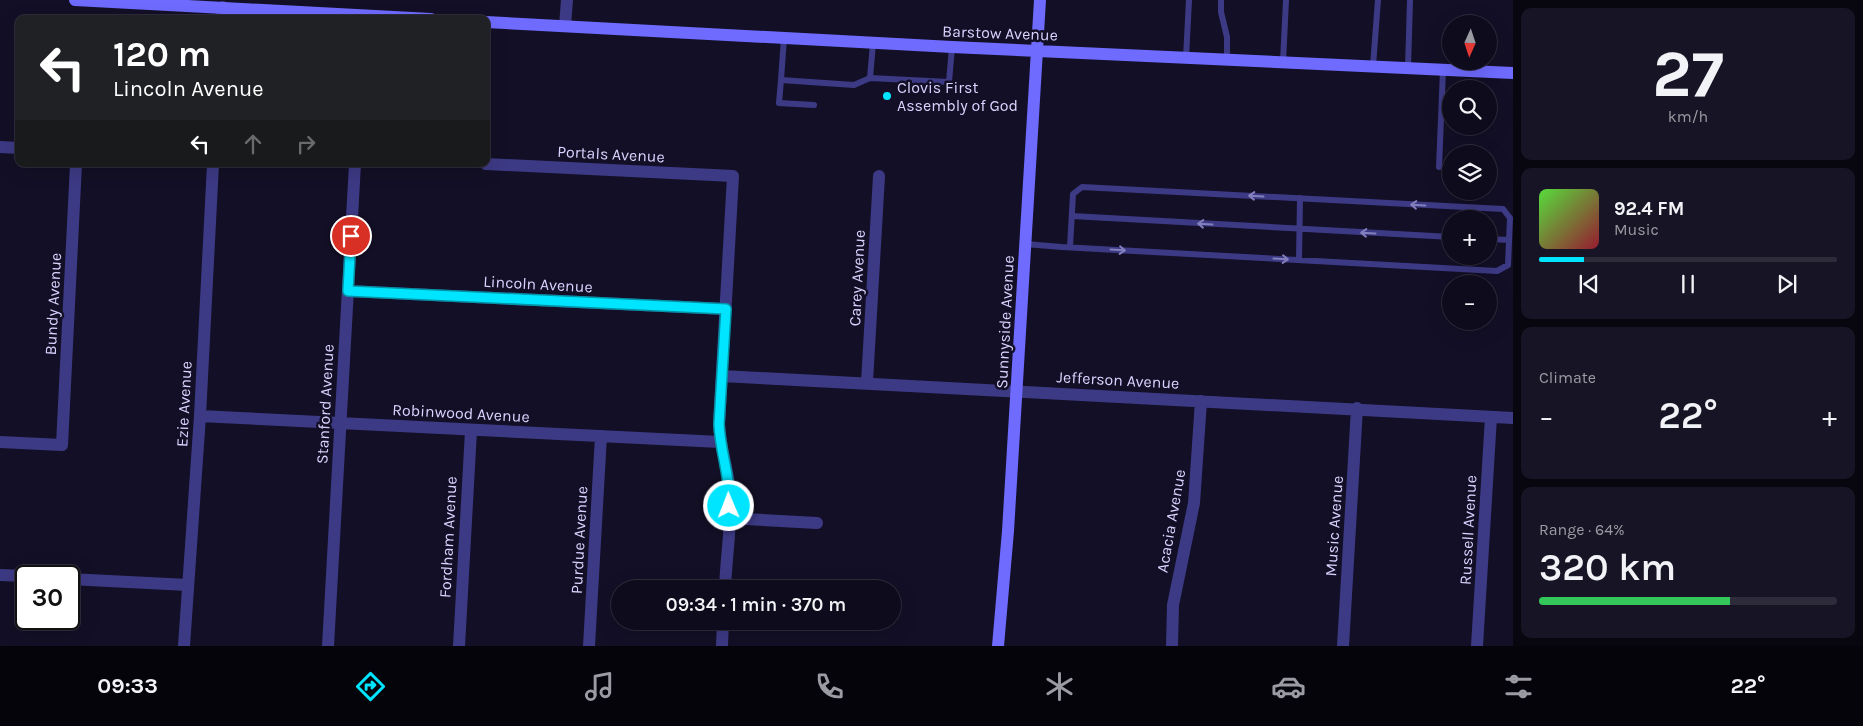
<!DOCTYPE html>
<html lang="en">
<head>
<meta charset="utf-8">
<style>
  :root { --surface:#0e0b1c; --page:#171425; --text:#f1f3f6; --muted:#9b9ba3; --line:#2e2b3b; --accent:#00e5ff }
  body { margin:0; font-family:Karla,sans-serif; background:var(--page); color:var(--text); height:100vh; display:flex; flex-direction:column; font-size:19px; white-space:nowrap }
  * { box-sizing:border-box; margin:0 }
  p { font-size:16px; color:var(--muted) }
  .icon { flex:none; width:28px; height:28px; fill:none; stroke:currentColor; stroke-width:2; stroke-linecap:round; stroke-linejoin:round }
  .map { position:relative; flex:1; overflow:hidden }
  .details { display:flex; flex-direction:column; gap:8px; padding:8px; background:#08060f; width:350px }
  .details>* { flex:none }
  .top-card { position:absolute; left:15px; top:15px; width:475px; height:152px; border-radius:10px; box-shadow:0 5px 20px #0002,0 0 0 1px var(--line); background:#202124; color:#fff; overflow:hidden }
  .needle { width:32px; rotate:183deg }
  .buttons { position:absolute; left:1442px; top:15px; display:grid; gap:10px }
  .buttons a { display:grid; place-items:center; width:55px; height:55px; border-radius:50%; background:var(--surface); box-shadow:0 5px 20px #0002,0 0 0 1px var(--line); font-size:25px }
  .speed { position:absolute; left:15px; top:565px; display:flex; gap:10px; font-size:25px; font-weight:700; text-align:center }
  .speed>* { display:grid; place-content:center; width:65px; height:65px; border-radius:50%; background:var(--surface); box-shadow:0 5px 20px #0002,0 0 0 1px var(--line); line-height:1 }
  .speed .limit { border:2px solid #111; border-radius:8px; background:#fff; color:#111 }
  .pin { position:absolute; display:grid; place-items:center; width:42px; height:42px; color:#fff; margin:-21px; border:2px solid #fff; border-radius:50%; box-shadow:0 1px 5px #0007 }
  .me { position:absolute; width:55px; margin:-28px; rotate:359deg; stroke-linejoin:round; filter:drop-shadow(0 0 4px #0008) }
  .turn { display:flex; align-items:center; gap:18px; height:105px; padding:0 15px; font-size:22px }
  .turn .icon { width:65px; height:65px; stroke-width:2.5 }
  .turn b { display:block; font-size:35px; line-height:42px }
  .lanes { display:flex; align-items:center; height:48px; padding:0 15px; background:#0003; justify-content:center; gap:25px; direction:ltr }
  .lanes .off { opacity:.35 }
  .big { font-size:38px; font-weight:600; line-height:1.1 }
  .details .tile { flex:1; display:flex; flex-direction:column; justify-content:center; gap:8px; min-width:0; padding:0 18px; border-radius:10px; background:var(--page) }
  .details .dial { align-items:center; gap:0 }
  .dial b { font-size:65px; line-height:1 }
  .song { display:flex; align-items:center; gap:15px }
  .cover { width:60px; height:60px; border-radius:8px; background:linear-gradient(135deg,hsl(110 70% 55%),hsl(350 70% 35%)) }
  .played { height:5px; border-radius:2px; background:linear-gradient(90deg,var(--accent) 15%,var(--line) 15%) }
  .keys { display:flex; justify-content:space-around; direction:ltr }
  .heat { display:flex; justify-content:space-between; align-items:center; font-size:28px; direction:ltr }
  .charge { height:8px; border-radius:4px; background:linear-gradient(90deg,#34c759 64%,var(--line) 0) }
  .trip { position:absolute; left:611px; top:580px; width:290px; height:50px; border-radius:25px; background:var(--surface); box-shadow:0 5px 20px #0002,0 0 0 1px var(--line); font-weight:600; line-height:50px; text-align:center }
  .dock { display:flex; height:80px; justify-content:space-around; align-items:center; background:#06040b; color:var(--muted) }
  .dock .icon { width:35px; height:35px }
  .dock .active { color:var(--accent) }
  .dock b { font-size:22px; color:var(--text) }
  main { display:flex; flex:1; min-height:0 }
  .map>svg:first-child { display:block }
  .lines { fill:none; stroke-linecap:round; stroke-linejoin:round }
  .lane { stroke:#3d3a85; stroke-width:6 }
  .street { stroke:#3d3a85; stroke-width:12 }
  .secondary { stroke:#6f6bff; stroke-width:12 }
  .oneway { stroke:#837fbc }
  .route-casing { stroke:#0095a6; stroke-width:12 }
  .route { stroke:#00e5ff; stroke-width:9 }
  .poi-dot { fill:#00e5ff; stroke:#130f26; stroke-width:2 }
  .labels { text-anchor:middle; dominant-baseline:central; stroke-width:5; stroke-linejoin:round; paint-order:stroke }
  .street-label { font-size:16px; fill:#d9d4ff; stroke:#130f26 }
  .poi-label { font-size:16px; fill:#d9d4ff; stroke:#130f26; text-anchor:start }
</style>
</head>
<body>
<main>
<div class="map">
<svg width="1513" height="646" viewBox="0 0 1513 646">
  <rect width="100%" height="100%" fill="#130f26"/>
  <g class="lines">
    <path class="lane" d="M1221,0V12L1227,37V59
      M784,38L781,80L854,85L870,78L873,43
      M1186,58L1189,0
      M1283,62L1286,0
      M1373,66L1378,0
      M1408,68L1410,0
      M870,78L949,82L952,47
      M781,80L779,103L814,105
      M1439,167L1443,70
      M1072,216L1451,237
      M1489,239L1509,240
      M1025,244L1062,247L1497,271L1508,265L1510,218L1503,209L1082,187L1073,194L1070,247
      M1299,260L1300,198"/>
    <path class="street" d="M222,19L223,7
      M565,26L567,0
      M0,147L19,148
      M486,164L733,176L719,424C720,448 728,469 730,492C732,524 726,557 725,589
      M348,291L726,309
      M722,376L1513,418
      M867,382L879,176
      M200,416L720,442
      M0,442L62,445L76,164
      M728,518L817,523
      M0,575L26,576
      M69,579L188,585
      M184,646L200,416L213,164
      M328,646L355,164
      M459,646L471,431
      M589,646L601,436
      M722,646L723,621
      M1172,646L1173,605L1194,503L1201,401
      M1343,646L1357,408
      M1477,646L1491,417"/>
    <path class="secondary" d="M75,0L431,19
      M486,22L952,47L1513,73
      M998,646L1008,531L1040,0"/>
  </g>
  <defs><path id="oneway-shaft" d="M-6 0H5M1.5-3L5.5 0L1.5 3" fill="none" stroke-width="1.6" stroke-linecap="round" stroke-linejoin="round" transform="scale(1.25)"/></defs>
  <g class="oneway">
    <use href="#oneway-shaft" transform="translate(1256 196) rotate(-177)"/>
    <use href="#oneway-shaft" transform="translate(1418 205) rotate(-177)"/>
    <use href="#oneway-shaft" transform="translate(1205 224) rotate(-177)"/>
    <use href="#oneway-shaft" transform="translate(1368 233) rotate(-177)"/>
    <use href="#oneway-shaft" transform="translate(1118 250) rotate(3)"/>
    <use href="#oneway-shaft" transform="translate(1281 259) rotate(3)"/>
  </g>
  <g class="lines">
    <defs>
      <path id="route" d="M351,236L348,291L726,309L719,424C720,452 731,478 729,506"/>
    </defs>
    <use href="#route" class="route-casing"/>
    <use href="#route" class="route"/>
  </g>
  <circle class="poi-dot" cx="887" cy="96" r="5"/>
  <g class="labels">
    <g class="street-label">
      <text transform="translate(1000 33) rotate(2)">Barstow Avenue</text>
      <text transform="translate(611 154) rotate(3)">Portals Avenue</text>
      <text transform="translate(857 278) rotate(-87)">Carey Avenue</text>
      <text transform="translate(538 284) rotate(3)">Lincoln Avenue</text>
      <text transform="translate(53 304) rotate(-87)">Bundy Avenue</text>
      <text transform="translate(1005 322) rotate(-87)">Sunnyside Avenue</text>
      <text transform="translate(1118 380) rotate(3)">Jefferson Avenue</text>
      <text transform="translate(184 404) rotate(-87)">Ezie Avenue</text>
      <text transform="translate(325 404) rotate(-87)">Stanford Avenue</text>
      <text transform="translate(461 413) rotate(3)">Robinwood Avenue</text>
      <text transform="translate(1171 521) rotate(-80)">Acacia Avenue</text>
      <text transform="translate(1334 526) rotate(-86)">Music Avenue</text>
      <text transform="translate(1468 530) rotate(-87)">Russell Avenue</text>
      <text transform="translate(448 537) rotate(-87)">Fordham Avenue</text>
      <text transform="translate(579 540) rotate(-87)">Purdue Avenue</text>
    </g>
    <g class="poi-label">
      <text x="897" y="87">Clovis First<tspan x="897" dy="18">Assembly of God</tspan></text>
    </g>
  </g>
</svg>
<div class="buttons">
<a><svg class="needle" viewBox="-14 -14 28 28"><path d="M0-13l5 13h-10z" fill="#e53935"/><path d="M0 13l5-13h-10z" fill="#9b9ba3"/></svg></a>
<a><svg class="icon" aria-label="search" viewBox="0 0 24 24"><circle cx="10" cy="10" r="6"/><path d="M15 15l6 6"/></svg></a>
<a><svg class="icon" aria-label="layers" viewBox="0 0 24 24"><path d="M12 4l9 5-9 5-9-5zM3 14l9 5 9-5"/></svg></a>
<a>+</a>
<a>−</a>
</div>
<div class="speed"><div class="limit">30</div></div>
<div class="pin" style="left:351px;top:236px;background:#d93025"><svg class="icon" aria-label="arrive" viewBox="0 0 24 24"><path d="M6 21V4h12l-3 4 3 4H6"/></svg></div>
<svg class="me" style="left:729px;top:506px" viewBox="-20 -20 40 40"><circle r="17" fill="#00e5ff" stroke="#fff" stroke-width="3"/><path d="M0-11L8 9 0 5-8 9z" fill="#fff"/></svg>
<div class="trip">09:34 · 1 min · 370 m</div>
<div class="top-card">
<div class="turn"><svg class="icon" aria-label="left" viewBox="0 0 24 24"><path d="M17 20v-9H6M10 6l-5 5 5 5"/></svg><div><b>120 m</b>Lincoln Avenue</div></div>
<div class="lanes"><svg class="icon" aria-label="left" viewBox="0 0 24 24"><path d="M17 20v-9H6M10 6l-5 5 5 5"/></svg><svg class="icon off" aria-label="ahead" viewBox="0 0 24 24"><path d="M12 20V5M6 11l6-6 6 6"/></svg><svg class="icon off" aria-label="right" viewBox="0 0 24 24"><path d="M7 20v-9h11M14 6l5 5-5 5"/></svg></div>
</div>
</div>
<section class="details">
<div class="tile dial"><b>27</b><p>km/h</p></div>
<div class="tile">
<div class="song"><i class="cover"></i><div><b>92.4 FM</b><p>Music</p></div></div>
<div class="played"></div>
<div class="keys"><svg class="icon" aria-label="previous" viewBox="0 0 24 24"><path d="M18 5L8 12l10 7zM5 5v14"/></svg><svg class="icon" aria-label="pause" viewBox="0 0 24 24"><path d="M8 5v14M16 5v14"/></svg><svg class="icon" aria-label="next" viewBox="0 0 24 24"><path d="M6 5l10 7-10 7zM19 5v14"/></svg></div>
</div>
<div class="tile"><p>Climate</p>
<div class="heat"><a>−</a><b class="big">22°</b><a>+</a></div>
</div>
<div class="tile"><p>Range · 64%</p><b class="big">320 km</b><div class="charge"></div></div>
</section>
</main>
<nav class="dock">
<b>09:33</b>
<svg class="icon active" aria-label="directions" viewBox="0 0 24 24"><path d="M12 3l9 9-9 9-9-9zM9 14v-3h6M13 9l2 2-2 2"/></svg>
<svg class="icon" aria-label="music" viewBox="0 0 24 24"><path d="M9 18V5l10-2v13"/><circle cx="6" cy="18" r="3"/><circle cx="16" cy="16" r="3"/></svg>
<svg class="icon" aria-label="phone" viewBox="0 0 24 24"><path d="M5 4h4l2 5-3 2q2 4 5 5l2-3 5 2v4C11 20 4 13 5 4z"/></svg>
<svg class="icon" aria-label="climate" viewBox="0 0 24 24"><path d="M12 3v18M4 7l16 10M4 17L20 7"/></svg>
<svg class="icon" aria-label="car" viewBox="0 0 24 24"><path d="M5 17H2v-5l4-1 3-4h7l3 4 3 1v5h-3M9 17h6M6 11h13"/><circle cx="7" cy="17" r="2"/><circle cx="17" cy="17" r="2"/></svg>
<svg class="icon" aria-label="filters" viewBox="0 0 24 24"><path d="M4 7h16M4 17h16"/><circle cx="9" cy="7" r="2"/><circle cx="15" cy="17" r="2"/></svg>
<b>22°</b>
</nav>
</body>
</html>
